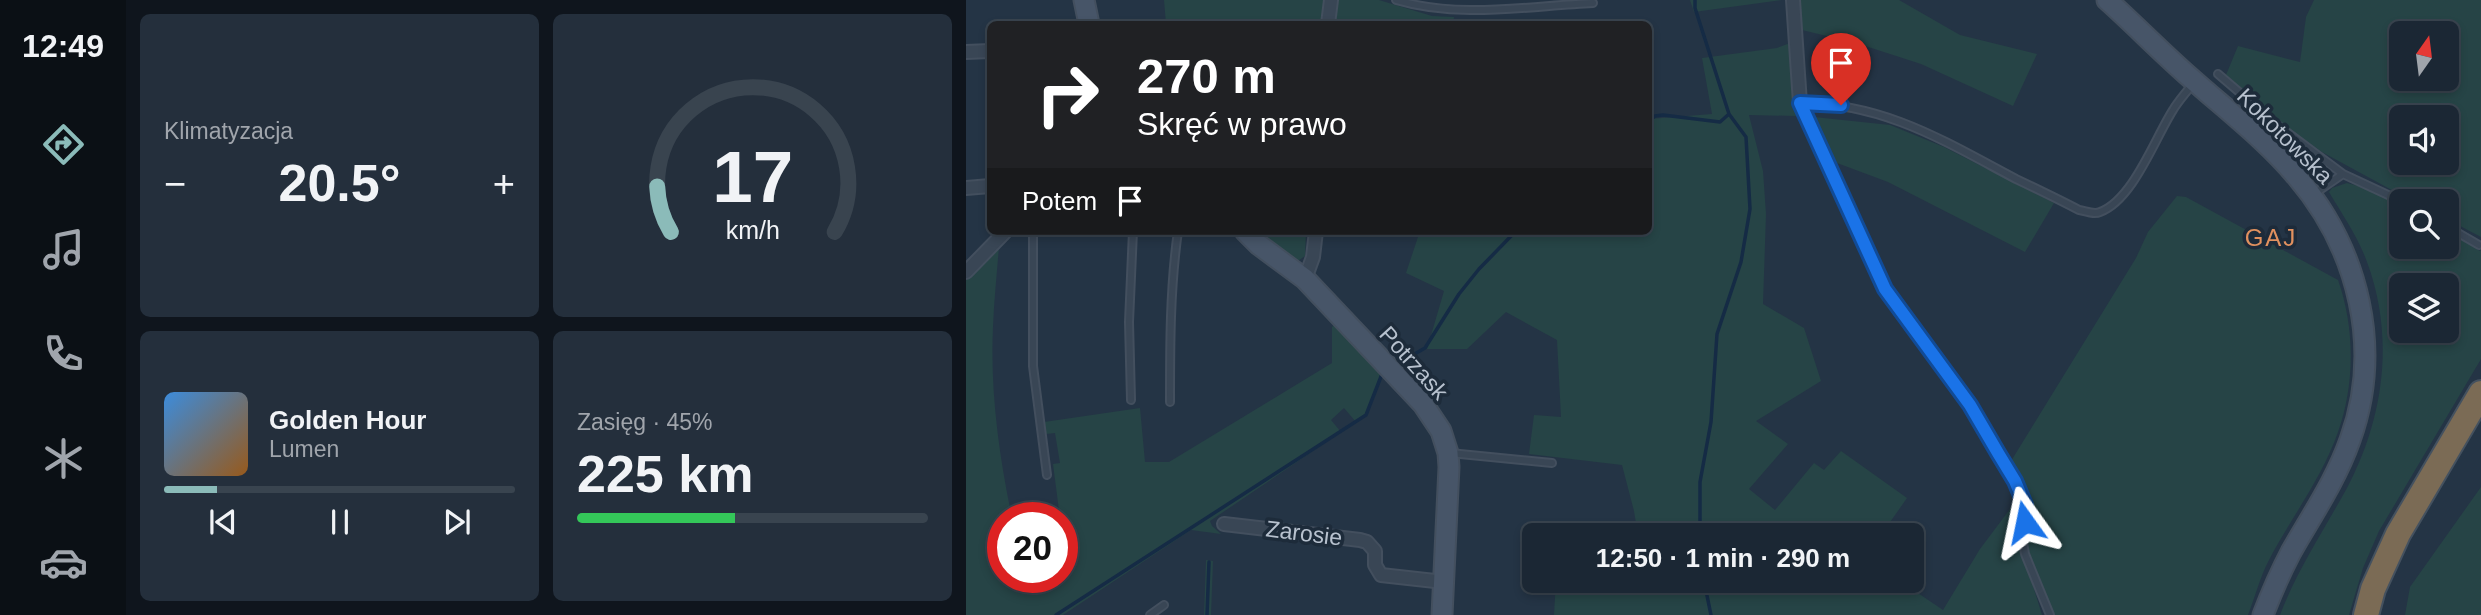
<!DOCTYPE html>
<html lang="pl">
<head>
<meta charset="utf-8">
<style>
  :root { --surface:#1b2734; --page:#242f3c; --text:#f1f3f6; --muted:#a0a5ac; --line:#39444f; --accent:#8bbbb9 }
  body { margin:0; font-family:Helvetica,sans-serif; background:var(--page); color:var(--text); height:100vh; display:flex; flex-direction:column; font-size:26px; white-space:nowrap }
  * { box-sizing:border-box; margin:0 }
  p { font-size:23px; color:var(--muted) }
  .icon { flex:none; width:38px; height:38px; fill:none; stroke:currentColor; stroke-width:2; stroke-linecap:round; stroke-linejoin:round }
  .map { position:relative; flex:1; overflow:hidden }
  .sheet { display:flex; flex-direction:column; gap:14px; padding:14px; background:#0f151d; width:840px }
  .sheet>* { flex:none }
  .guide { position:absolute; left:21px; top:21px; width:665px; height:214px; border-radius:10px; box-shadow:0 4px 10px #0003,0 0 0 2px var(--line); background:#202124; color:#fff; overflow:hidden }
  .needle { width:46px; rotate:14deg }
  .buttons { position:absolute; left:1423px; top:21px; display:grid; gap:14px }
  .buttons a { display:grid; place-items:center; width:70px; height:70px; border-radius:10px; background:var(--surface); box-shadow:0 4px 10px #0003,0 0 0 2px var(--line); font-size:35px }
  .speed { position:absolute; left:21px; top:502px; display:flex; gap:14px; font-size:35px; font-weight:700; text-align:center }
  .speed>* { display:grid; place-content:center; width:91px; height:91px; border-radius:50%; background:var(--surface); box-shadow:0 4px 10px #0003,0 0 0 2px var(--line); line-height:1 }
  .speed .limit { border:10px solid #d22; background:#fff; color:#111 }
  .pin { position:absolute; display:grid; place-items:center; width:60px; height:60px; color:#fff; margin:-72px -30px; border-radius:50% 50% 50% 0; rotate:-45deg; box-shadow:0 0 7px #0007 }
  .pin .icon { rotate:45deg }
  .me { position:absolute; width:77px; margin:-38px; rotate:348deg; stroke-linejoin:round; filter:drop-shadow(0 0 5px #0008) }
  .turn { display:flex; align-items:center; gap:24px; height:147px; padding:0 35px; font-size:32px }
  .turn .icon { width:91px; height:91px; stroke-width:2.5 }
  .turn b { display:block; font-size:49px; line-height:60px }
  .then { display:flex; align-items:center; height:66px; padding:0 35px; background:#0003; gap:14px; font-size:26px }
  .big { font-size:52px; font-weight:800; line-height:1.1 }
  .sheet .card { flex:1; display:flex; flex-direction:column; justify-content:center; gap:10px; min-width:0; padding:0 24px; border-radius:10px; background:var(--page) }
  .sheet .dial { align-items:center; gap:0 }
  .dial svg { height:182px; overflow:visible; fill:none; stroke:var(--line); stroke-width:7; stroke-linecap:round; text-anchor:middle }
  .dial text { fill:var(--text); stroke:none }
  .song { display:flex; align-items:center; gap:21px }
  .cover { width:84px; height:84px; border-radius:10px; background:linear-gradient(135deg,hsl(210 70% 55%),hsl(30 70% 35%)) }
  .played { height:7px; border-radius:4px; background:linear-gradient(90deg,var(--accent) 15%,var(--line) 15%) }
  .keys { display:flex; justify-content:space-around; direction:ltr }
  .heat { display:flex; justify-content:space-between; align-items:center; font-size:38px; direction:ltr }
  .charge { height:10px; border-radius:5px; background:linear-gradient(90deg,#34c759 45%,var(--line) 0) }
  .sheet .tiles { flex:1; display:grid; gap:14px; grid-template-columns:repeat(2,1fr) }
  .trip { position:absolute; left:556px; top:523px; width:402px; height:70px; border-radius:10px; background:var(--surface); box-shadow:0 4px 10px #0003,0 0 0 2px var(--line); font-weight:800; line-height:70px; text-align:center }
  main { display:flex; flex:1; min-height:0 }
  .tab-bar { display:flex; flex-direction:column; width:126px; justify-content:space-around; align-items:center; background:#0b1015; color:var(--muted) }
  .tab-bar .icon { width:49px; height:49px }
  .tab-bar .selected { color:var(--accent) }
  .tab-bar b { font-size:32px; color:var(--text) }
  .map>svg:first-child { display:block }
  .green { fill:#264446; fill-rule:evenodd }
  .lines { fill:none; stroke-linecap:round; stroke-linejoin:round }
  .stream { stroke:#152b45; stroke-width:3.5 }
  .lane-casing { stroke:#434f5e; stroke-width:10 }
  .street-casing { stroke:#434f5e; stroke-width:16 }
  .secondary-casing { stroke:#434f5e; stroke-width:23 }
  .highway-casing { stroke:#44515f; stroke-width:28 }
  .lane { stroke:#394655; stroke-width:6 }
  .street { stroke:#394655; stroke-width:12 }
  .secondary { stroke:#475568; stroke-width:19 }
  .highway { stroke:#7b6b55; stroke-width:24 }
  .route-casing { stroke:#114b97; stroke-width:18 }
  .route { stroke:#1a73e8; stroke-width:12 }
  .labels { text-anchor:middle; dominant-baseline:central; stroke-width:7; stroke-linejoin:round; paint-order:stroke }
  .street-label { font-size:23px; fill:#b7c1ce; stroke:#1d2b3a }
  .neighbourhood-label { font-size:24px; letter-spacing:2px; fill:#e1915f; stroke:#1d2b3a }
</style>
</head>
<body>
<main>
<nav class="tab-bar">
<b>12:49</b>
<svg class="icon selected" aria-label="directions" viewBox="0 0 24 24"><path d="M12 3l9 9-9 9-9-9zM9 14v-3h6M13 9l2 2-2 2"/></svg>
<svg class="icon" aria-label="music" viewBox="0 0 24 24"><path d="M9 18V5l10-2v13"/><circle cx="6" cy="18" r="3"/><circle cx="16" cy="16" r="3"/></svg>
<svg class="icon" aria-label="phone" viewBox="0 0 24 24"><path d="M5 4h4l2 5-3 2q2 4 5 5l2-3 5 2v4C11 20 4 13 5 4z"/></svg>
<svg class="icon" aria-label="climate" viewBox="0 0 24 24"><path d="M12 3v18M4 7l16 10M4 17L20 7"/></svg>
<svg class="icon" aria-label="car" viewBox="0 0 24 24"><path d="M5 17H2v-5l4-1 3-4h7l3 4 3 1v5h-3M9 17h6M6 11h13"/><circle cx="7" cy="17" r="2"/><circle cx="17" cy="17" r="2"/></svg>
</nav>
<section class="sheet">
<div class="tiles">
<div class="card"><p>Klimatyzacja</p>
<div class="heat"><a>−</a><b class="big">20.5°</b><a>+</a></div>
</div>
<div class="card dial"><svg viewBox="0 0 100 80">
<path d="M14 69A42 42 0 1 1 86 69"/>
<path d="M14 69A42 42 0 0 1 8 49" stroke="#8bbbb9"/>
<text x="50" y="56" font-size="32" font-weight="700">17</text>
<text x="50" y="72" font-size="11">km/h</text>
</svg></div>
<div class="card">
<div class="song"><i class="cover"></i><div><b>Golden Hour</b><p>Lumen</p></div></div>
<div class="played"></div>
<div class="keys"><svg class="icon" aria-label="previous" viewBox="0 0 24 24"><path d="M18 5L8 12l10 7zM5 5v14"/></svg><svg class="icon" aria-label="pause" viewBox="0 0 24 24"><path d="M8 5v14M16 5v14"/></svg><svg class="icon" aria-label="next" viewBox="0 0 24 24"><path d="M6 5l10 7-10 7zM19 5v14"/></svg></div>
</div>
<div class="card"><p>Zasięg · 45%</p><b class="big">225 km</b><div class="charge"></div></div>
</div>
</section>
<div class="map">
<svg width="1515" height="615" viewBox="0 0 1515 615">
  <rect width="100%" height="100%" fill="#243445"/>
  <path class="green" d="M198,0H359L355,24H200Z
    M369,0H413L466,16L488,17L487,24H366Z
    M724,0H816L728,12Z
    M833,0H933L994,35L1071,54L1047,106L955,64L890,43L836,30Z
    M1348,0H1515V237L1481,219L1480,201H1446L1356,152L1324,130L1260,75L1272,46L1334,62L1340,17ZM1435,33H1480V79H1435ZM1435,117H1480V163H1435Z
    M824,43L830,116L783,115L797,171L800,214L797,304L838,328L855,381L790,421L822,444L783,489L809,510L848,463L858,470L875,451L941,498L915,535H672L668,511L656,465L563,454L568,415L595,417L591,340L540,312L501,349H461L478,291L440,273L454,231H682L683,119L746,114L736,58L811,48Z
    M848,117L924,125L978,147L1088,203L1059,252L922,182L871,163Z
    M1381,183L1396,187L1435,205V247H1480L1481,231L1514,251L1515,250V359L1413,531L1397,568L1383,615H1314C1331,570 1358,530 1381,488C1418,418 1429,337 1401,262C1392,237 1376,214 1363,192L1366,188ZM1435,285H1480V331H1435Z
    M1211,196L1220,197L1372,280C1389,328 1389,384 1372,432C1356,478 1325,518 1303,560C1294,577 1289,597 1282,615H1083L1069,578L1060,545L1059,499L1042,466L1170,258L1182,232Z
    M290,231H340L339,256L329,263Z
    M33,246C31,273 28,300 27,327C24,391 33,455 46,518H37V578H96V518H94L87,464L94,463L89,433L80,434L78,422L174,408L179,462H203L366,363V327L372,322L416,372L400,413L390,422L378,408L365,420L375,432L244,521L246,526L255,534L225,530L97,615H0V280Z
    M1515,487V615H1439L1444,587Z
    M1053,497L1055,547L1076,615H588L590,581H934L977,610L1014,549Z
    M240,560L247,561L245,615H238Z"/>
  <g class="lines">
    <path class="stream" d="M729,0V8L763,114L780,137L784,209L775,262L751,334L745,422L734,482V536
      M682,122L689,116L697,115L754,122L763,114
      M431,364L459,348L493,294L513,269L550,231
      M738,581L745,615
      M90,615L400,415L416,374
      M241,615L243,562"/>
    <defs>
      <path id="lane" d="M430,0C493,19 562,6 627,3
        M1252,74L1314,127L1377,174
        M834,103C918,103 978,141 1050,179C1071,189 1092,199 1113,210C1120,211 1128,215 1134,212C1167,200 1189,138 1207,110C1213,100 1221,92 1227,83
        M1348,194L1377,174L1435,201
        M1480,226L1513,245
        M67,231V366L81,475
        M165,400L163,322L167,231
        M204,402C204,345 204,288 212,231
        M484,453L586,463
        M1049,481L1059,505L1057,542L1059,554L1084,615
        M184,615L198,605"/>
      <path id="street" d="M827,0L834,103L919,289L1004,405L1049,481
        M362,24L365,0
        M0,52L24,51
        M0,188L24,186
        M0,272L40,231
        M339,279L347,257L350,231
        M258,524L394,540L401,542L409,551V565L415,575L478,582"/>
      <path id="secondary" d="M118,0L123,24
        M1141,0C1170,26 1197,54 1227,80C1262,111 1301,141 1331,177C1393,250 1417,349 1384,440C1370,480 1346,515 1325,552C1314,573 1305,594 1297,615
        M279,231L293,245L339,279L457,404L475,431L482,453L483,467L476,615"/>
      <path id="highway" d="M1400,615L1407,589L1432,534L1515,393"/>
    </defs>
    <use href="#lane" class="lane-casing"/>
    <use href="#street" class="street-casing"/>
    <use href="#secondary" class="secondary-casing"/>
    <use href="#highway" class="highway-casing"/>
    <use href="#lane" class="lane"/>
    <use href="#street" class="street"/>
    <use href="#secondary" class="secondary"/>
    <use href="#highway" class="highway"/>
  </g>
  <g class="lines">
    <defs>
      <path id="route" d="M875,105L834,103L919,289L1004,405L1032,453L1049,481L1059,505V522"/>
    </defs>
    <use href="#route" class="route-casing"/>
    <use href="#route" class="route"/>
  </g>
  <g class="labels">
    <g class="street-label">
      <text transform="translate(1319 136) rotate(45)">Kokotowska</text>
      <text transform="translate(448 363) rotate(48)">Potrzask</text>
      <text transform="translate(338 533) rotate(7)">Zarosie</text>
    </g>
    <g class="neighbourhood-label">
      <text x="1305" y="237">GAJ</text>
    </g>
  </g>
</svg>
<div class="buttons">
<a><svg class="needle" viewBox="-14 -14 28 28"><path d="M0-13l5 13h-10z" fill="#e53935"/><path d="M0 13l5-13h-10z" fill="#a0a5ac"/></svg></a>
<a><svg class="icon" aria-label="sound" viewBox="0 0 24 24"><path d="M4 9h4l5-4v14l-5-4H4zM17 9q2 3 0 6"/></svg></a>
<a><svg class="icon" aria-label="search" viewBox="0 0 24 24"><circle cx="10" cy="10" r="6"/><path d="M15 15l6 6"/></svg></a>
<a><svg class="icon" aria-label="layers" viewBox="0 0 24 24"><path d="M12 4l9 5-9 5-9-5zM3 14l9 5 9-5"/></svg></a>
</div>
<div class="speed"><div class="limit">20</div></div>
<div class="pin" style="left:875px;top:105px;background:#d93025"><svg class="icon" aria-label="arrive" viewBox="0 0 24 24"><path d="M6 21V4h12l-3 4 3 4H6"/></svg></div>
<svg class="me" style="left:1059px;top:522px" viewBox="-20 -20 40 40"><path d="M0-17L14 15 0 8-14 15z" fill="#1a73e8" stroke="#fff" stroke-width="4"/></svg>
<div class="trip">12:50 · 1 min · 290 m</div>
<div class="guide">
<div class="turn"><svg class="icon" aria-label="right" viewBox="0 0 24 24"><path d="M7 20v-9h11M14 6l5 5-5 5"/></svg><div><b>270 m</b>Skręć w prawo</div></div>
<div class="then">Potem<svg class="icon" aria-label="arrive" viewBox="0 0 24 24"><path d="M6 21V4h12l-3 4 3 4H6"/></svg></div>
</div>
</div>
</main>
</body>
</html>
